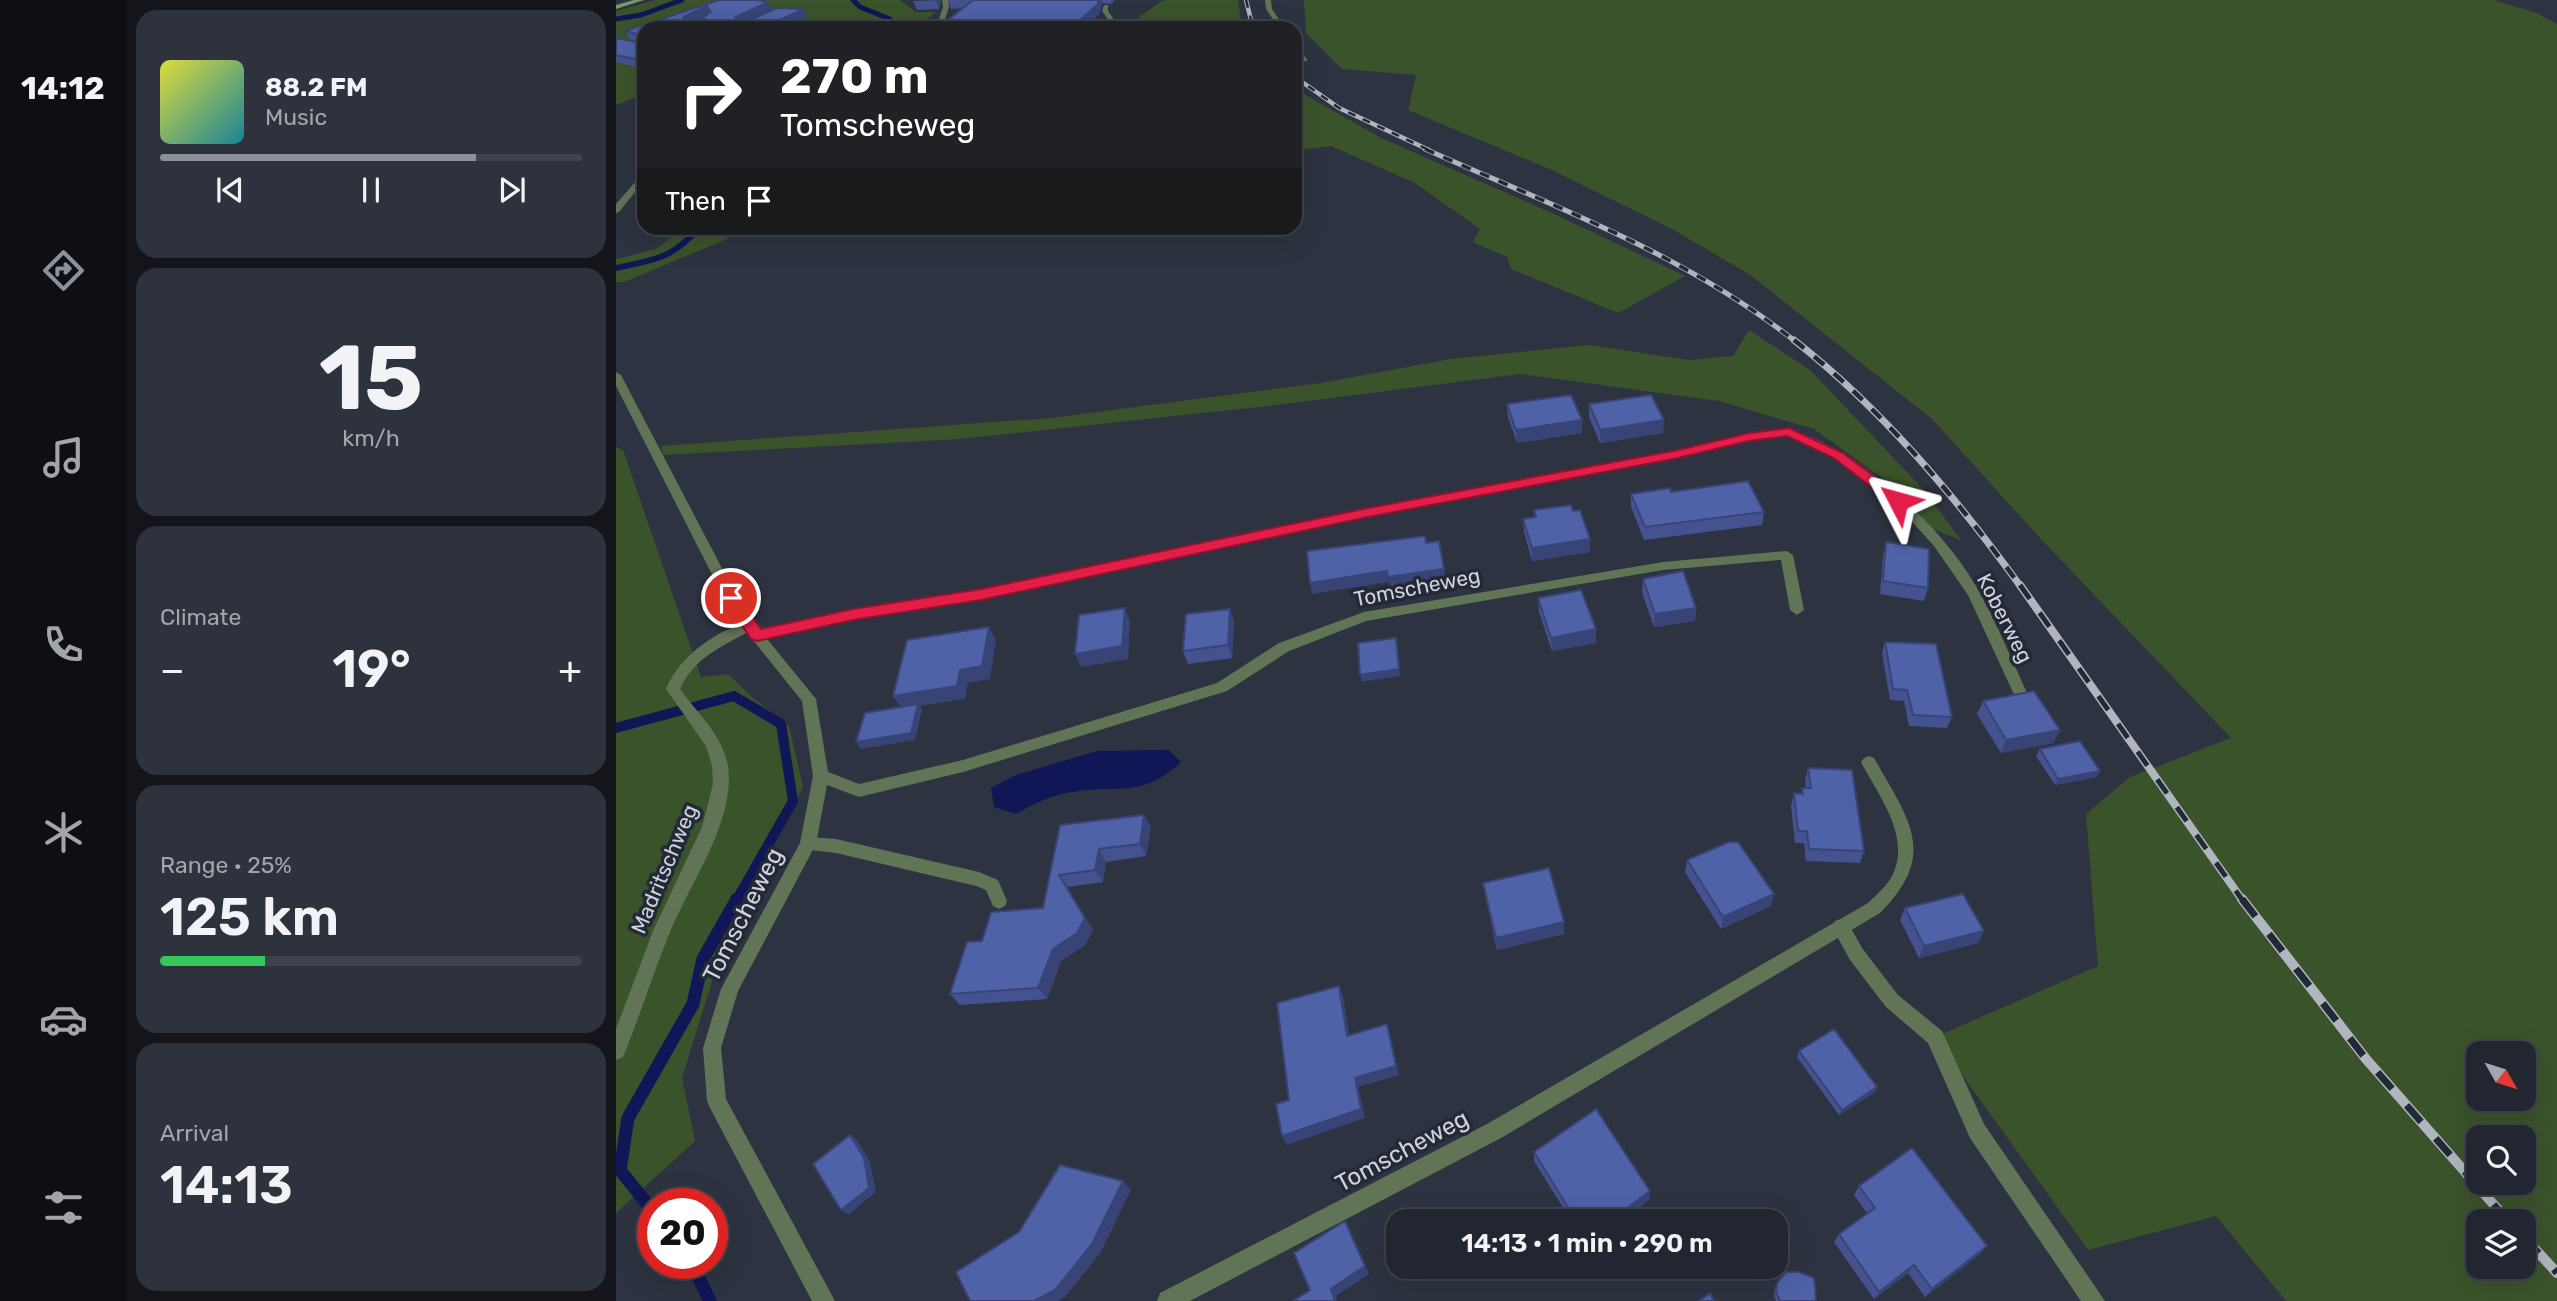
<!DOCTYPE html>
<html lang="en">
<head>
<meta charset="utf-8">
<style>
  :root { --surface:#222631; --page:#2e323d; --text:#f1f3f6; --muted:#a2a5ab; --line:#3f434d; --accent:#8c9099 }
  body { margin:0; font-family:Rubik,sans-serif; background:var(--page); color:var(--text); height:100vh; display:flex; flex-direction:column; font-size:26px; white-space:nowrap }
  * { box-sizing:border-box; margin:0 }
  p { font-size:23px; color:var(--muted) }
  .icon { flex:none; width:38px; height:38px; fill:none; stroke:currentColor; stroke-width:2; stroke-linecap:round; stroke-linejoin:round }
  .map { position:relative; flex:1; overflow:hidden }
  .details { display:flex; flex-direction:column; gap:10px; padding:10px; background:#13151b; width:490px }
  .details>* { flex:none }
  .guide { position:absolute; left:21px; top:21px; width:665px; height:214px; border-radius:21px; box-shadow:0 7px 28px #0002,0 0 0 2px var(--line); background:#202124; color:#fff; overflow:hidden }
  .needle { width:46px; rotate:129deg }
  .buttons { position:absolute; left:1850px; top:1041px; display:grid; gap:14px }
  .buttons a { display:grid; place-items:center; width:70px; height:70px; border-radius:14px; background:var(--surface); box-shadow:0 7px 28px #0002,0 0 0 2px var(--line); font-size:35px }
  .speed { position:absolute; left:21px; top:1188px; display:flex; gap:14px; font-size:35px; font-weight:700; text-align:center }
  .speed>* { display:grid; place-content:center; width:91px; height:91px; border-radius:50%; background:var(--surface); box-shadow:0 7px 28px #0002,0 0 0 2px var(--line); line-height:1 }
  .speed .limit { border:10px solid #d22; background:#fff; color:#111 }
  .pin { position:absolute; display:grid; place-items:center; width:60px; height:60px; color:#fff; margin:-30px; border:4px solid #fff; border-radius:50%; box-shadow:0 2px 7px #0007 }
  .me { position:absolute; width:77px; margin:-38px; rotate:309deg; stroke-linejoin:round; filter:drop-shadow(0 0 5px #0008) }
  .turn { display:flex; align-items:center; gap:24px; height:147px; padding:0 28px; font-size:32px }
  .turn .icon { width:91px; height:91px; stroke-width:2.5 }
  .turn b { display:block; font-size:49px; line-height:60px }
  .then { display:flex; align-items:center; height:66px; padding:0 28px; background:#0003; gap:14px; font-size:26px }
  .big { font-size:52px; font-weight:600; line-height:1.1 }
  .details .widget { flex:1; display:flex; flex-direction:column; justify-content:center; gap:10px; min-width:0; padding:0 24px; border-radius:21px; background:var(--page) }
  .details .dial { align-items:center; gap:0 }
  .dial b { font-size:91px; line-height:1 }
  .song { display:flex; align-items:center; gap:21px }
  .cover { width:84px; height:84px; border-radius:10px; background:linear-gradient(135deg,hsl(60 70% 55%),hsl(190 70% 35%)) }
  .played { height:7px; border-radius:4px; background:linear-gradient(90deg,var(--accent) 75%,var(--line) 75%) }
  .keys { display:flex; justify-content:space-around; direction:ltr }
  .heat { display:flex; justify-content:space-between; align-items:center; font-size:38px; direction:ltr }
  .charge { height:10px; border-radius:5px; background:linear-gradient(90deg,#34c759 25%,var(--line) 0) }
  .trip { position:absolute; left:770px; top:1209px; width:402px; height:70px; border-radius:21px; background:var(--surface); box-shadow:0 7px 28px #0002,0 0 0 2px var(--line); font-weight:600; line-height:70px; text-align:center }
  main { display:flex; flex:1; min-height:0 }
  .tab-bar { display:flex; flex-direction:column; width:126px; justify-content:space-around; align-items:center; background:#0e0f14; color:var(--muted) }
  .tab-bar .icon { width:49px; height:49px }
  .tab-bar .on { color:var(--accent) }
  .tab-bar b { font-size:32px; color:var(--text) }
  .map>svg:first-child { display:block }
  .green { fill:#3b532b; fill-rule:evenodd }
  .water { fill:#101656 }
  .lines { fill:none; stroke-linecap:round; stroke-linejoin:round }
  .stream-far3 { stroke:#101656; stroke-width:5 }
  .stream-far2 { stroke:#101656; stroke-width:6 }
  .stream-far1 { stroke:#101656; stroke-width:10 }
  .stream { stroke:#101656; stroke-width:13 }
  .service { fill:#617456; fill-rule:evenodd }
  .minor { fill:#617456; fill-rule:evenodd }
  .secondary { fill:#7b9868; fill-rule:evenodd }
  .rail-far4-casing { stroke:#b1b5bf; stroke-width:4.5 }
  .rail-far3-casing { stroke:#b1b5bf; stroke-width:5 }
  .rail-far2-casing { stroke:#b1b5bf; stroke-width:7 }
  .rail-far1-casing { stroke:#b1b5bf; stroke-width:8 }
  .rail-casing { stroke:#b1b5bf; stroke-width:10 }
  .rail-far4 { stroke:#242937; stroke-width:2.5; stroke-dasharray:8; stroke-linecap:butt }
  .rail-far3 { stroke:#242937; stroke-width:3.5; stroke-dasharray:10; stroke-linecap:butt }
  .rail-far2 { stroke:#242937; stroke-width:4.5; stroke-dasharray:13; stroke-linecap:butt }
  .rail-far1 { stroke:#242937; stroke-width:5; stroke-dasharray:17; stroke-linecap:butt }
  .rail { stroke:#242937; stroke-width:7; stroke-dasharray:22; stroke-linecap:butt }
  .wall { fill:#445390; fill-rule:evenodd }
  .shaded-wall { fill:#374475 }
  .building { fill:#4f61a7; stroke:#374475; stroke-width:2; fill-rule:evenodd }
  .route { fill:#e11d48; stroke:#92132f; stroke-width:2 }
  .labels { text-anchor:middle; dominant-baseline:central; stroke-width:7; stroke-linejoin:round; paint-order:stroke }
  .street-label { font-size:21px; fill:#d0d3dc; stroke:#242937 }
  .near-street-label { font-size:24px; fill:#d0d3dc; stroke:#242937 }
</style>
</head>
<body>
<main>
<nav class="tab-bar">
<b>14:12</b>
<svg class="icon on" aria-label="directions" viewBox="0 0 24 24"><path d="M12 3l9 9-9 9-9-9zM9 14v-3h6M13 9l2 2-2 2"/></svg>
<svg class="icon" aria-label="music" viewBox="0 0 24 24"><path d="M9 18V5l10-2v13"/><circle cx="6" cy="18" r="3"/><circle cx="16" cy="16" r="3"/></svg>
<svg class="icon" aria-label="phone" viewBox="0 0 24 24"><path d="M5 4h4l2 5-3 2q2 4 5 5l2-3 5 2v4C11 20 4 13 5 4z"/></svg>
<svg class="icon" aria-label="climate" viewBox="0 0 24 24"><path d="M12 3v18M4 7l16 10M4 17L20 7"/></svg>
<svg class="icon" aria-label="car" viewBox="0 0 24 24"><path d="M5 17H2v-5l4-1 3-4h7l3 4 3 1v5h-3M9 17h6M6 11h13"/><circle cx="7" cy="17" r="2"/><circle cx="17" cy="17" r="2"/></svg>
<svg class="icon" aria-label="filters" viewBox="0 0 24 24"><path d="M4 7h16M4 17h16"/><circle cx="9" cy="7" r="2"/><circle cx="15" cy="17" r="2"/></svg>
</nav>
<section class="details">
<div class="widget">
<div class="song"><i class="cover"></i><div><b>88.2 FM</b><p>Music</p></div></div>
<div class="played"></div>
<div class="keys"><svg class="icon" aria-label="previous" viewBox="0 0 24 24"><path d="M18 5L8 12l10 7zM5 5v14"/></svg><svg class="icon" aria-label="pause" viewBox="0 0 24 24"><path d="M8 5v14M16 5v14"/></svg><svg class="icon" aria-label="next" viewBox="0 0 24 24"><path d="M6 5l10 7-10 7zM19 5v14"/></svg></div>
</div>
<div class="widget dial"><b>15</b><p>km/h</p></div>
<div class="widget"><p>Climate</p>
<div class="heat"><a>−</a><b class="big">19°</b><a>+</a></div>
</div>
<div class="widget"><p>Range · 25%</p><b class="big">125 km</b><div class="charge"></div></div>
<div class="widget"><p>Arrival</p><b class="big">14:13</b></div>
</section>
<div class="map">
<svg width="1941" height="1301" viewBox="0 0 1941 1301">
  <rect width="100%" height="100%" fill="#2e3341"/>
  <path class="green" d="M40,0H284L300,12H320L299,28H28V94L0,105V11Z
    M548,0H622L626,28H519L524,16Z
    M688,0H1877L1921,13L1941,24V1301H1670L1600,1216L1472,1250L1319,1037L1482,966L1470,814L1514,777L1615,738L1423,537L1316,419L1133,274L1056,229L936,170L792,110L800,75L726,69L690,33ZM1862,1054H1908V1099H1862ZM1862,1138H1908V1183H1862ZM1862,1222H1908V1267H1862Z
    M679,89L765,138L936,213L1069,276L1002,313L895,269L891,257L857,242L864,229L799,183L715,146L682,150L679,147Z
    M68,228H118L111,239L8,282H0V259L40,249Z
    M1133,330L1194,370L1307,489L1345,540L1314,528L1290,495L1198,429L1103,401L904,374L652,406L344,439L47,455L45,446L435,418L705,383L835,359L973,345L1073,360L1117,356Z
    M0,447L7,450L85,677L112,674L137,698L173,726L187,787L110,936L66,1078L79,1141L0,1213Z"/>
  <path class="water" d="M553,750L565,762C525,799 504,784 457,792C435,795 419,803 400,814L378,807L375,788L400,775L481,751Z"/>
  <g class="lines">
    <path class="stream-far3" d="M237,0L244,7L274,19L271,28
      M0,19L25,15L66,0"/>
    <path class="stream-far2" d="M0,268C40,259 54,260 83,228"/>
    <path class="stream-far1" d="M0,728L118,696L165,724L177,801L120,901"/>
    <path class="stream" d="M37,1211L4,1170L12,1118L77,1004L87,959L121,899
      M76,1264L94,1301"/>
    <path class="service" d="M326,0H332L333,7L326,28H320L327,7Z
      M649,0H655L656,9L669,28H663L650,9Z
      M488,5H492V11L504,28H498L486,11Z
      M679,45L691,59V61L679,62V58H684L679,52Z
      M1173,429C1245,450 1330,529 1365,595C1383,628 1397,663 1413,697L1411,701H1401L1352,595L1318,546L1290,515L1238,472L1219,459L1171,436L1149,437L1062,458L752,516L365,599L237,620L141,640L134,635L141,630L237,610L365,589L752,508L1062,450L1149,431Z
      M133,621L138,623L140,626L138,629C110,644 77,658 64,689C81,713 107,735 112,766C120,820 74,883 54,932C37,973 24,1016 7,1057L0,1060V1029L37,931L86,827L97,784L96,766L90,746L50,689C64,655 99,632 133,621Z
      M192,837L220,839L363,872L382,880L391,901L389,906L383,909L377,906L370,890L360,886L220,853L186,849L184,844L186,839Z
      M1225,919L1231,921L1246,948L1282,995L1326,1031L1368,1124L1489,1301H1465L1354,1138L1312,1043L1270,1007L1234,960L1216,927L1219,921Z"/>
    <path class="minor" d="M28,172V181L3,212L0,213V204Z
      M0,372L5,375L121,597L138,623L200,699L212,772L243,784L347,760L601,683L663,643L748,612L1047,562L1171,551L1177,555L1188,610L1181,615L1174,610L1165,560L1047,570L750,621L673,651L611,691L347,772L243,797L211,785L200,844L122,991L105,1048L110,1099L219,1301H196L94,1108L91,1101L87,1048L105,989L184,843L197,776L186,701L128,629L108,598L0,386Z
      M1253,756L1258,758C1293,820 1323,854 1264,913L885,1138L574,1301H541L544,1293L871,1124L1252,903C1262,893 1275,883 1279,869C1292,832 1261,793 1245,762L1248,758Z"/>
    <path class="secondary" d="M18,0H28L0,9V5Z"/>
    <defs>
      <path id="rail-far4" d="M630,0L637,28
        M679,77L723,108L813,150"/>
      <path id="rail-far3" d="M809,149C937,206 1069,254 1180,342"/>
      <path id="rail-far2" d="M1178,340C1267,410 1339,496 1405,587"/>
      <path id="rail-far1" d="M1404,585L1627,901"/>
      <path id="rail" d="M1626,899L1750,1059L1893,1222
        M1908,1237L1941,1273"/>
    </defs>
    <use href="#rail-far4" class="rail-far4-casing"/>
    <use href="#rail-far3" class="rail-far3-casing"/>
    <use href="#rail-far2" class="rail-far2-casing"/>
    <use href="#rail-far1" class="rail-far1-casing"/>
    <use href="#rail" class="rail-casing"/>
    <use href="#rail-far4" class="rail-far4"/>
    <use href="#rail-far3" class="rail-far3"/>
    <use href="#rail-far2" class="rail-far2"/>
    <use href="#rail-far1" class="rail-far1"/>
    <use href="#rail" class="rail"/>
  </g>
  <path class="wall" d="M325,0L323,9L301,10L297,1Z
    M332,0H499L494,4L486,3L484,13L468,28H322L347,8L335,9Z
    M152,2L156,10L192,17L169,28H28V69L0,62V38L25,42L14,39L9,31ZM88,18V20L86,22H80Z
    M891,404L966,420V433L901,443L892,417Z
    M973,404L1048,420L1047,433L984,443L973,417Z
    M1055,492L1148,512L1146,525L1028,540L1015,507V494Z
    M918,510L957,511L974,539V552L916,561L908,532L907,519L918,517Z
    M1270,542L1312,588L1308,601L1264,594L1267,556Z
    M1027,579L1080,608L1079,621L1038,627L1026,592Z
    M922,598L980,643L936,651L923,612Z
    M614,609L618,622L616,658L572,664L567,651Z
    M1269,642L1336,717L1331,728L1293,726L1288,701L1274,700L1266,653Z
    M1367,701L1444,730L1437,743L1385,753L1361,714Z
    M1424,749L1481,777L1439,785L1420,756Z
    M1192,768L1248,851L1244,863L1190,861L1188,843H1179L1175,806L1178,793L1185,794L1186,788H1190L1189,781Z
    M528,815L535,827L530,856L490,862L487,882L451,887L477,930L469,945L445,961L431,999L344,1005L334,994L427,908L444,825Z
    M1071,860L1155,906L1105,929L1069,872Z
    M867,883L948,934L881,950L869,895Z
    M1289,908L1362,943L1303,958L1284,920Z
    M1183,1051L1261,1087L1259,1092L1223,1115L1181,1057Z
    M918,1152L1034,1191L1033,1200L1004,1222H956L918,1161Z
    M1243,1186L1371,1246L1364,1254L1309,1297L1292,1273L1258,1299L1218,1242L1223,1234L1251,1213L1238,1195Z
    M1161,1283L1198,1301H1160L1158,1296L1159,1287Z"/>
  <path class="shaded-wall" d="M320,0H325L323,9Z
    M482,0H486V3L484,13L468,28H455Z
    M152,2L156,10L123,26L120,22L119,17Z
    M91,6L96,14L71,25L67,17Z
    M188,9L192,17L169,28H150L149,27Z
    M966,420V433L901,443L900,430Z
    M1048,420L1047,433L984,443V430Z
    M974,539V552L916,561V548Z
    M828,569L830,580L774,588L773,582L696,594L694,583L771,571Z
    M509,608L514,621L512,659L465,667L459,654Z
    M1080,608L1079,621L1038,627L1039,614Z
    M614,609L618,622L616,658L612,645Z
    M373,627L380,640L374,679L352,683L349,699L304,706L306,710L299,740L245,749L240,742L286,709L277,696L344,670Z
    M980,629V643L936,651L935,638Z
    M781,644L784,676L746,682L744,675Z
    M1444,730L1437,743L1385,753L1390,740Z
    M1484,771L1481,777L1439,785L1442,779Z
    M528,815L535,827L530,856L524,844Z
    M483,849L490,862L487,882L479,870Z
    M451,887L477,930L469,945L445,961L431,999L422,988Z
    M1158,894L1155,906L1105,929L1107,917Z
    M948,922V934L881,950L880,938Z
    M1368,931L1362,943L1303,958L1308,946Z
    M723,986L727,996L735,1046L731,1036Z
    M771,1024L783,1075L742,1087L749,1118L671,1145L666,1136L739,1078Z
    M1261,1087L1259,1092L1223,1115L1226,1110Z
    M234,1135L241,1140L254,1162L260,1192L232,1215L225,1210Z
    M507,1181L515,1190L485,1252L449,1297L442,1301H418Z
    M1034,1191L1033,1200L1004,1222H993Z
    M729,1221L753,1274L720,1296L721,1301H719L715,1289Z
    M1371,1246L1364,1254L1309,1297L1316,1289Z
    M1298,1265L1292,1273L1258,1299L1263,1292Z"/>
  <path class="building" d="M103,0H141L152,2L119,17L120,22H130L161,8L188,9L149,27L142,26L138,28H28V61L0,55V38L25,43V35L9,31ZM91,6L95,12L87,17L89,19L86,22L69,20L67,17Z
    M357,0H482V4L455,28H322Z
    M955,395L966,420L900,430L891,404Z
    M1035,395L1048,420L984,430L973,404Z
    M1132,481L1148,512L1029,527L1015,494L1054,488L1055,492Z
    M955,505L957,511L964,510L974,539L916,548L907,519L920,517L918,510Z
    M809,536L810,543L823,541L828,569L772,577L771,571L694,583L691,551Z
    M1270,542L1313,549L1312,588L1267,581Z
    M1067,571L1080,608L1039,614L1027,579Z
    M965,590L980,629L935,638L922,598Z
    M509,608L506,646L459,654L463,615Z
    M614,609L612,645L567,651L570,614Z
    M373,627L366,666L344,670L341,686L277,696L291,640Z
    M780,638L783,669L744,675L742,643Z
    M1269,642L1320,644L1336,717L1297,715L1291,690L1277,689Z
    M1418,691L1444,730L1390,740L1367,701Z
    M302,704L295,733L240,742L249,713Z
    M1464,741L1484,771L1442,779L1424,749Z
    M1192,768L1236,770L1248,851L1193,849L1191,831H1182L1178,793L1187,794L1186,788H1195Z
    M528,815L524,844L483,849L479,870L443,875L469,918L461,933L437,949L422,988L334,994L351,942L366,941L375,912L427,908L444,825Z
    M1113,842H1122L1158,894L1107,917L1071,860Z
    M933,868L948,922L880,938L867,883Z
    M1347,894L1368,931L1308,946L1289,908Z
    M723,986L731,1036L771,1024L780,1066L739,1078L745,1109L666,1136L660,1104L673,1100L661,1003Z
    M1218,1029L1261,1087L1226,1110L1183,1051Z
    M980,1109L1034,1191L993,1222H961L918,1152Z
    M234,1135L248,1158L253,1188L225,1210L197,1164Z
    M1296,1148L1371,1246L1316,1289L1298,1265L1263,1292L1223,1234L1259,1208L1243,1186Z
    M444,1165L507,1181L476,1244L439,1290L418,1301H354L340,1272L403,1232Z
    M729,1221L749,1266L715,1289L719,1301H677L694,1290L678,1253Z
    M1170,1272H1183L1198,1278L1200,1299L1198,1301H1164L1160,1292L1161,1283Z
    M1094,1293L1098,1301H1083Z"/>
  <path class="route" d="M1173,428L1227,453L1287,498V504H1277L1218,458L1171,436L1133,441L1062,458L752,517L365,600L237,620L141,641L135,639L108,598L110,595H121L145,629L237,609L365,589L752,508L1062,450L1133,433Z"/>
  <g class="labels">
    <g class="street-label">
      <text transform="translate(801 587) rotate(-11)">Tomscheweg</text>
      <text transform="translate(1389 618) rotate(63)">Koberweg</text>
      <text transform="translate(48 869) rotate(-67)">Madritschweg</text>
    </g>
    <g class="near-street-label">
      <text transform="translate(127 915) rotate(-63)">Tomscheweg</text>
      <text transform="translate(786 1151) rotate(-28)">Tomscheweg</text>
    </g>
  </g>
</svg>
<div class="buttons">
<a><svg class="needle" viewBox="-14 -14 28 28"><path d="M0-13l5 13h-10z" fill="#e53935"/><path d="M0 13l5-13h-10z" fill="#a2a5ab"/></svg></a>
<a><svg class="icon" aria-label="search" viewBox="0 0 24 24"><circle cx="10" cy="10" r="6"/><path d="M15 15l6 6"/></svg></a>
<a><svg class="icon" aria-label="layers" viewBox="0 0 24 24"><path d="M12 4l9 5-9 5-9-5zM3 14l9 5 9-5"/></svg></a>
</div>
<div class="speed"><div class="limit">20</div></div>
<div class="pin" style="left:115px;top:598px;background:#d93025"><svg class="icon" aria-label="arrive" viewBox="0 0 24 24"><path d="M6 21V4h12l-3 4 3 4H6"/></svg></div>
<svg class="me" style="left:1282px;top:501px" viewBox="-20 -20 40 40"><path d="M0-17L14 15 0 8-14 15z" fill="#e11d48" stroke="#fff" stroke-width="4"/></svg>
<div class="trip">14:13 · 1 min · 290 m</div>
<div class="guide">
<div class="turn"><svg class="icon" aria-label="right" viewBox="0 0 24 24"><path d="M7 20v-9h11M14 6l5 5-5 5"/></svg><div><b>270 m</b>Tomscheweg</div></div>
<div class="then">Then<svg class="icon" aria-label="arrive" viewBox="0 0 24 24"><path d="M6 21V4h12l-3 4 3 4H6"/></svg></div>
</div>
</div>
</main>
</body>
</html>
